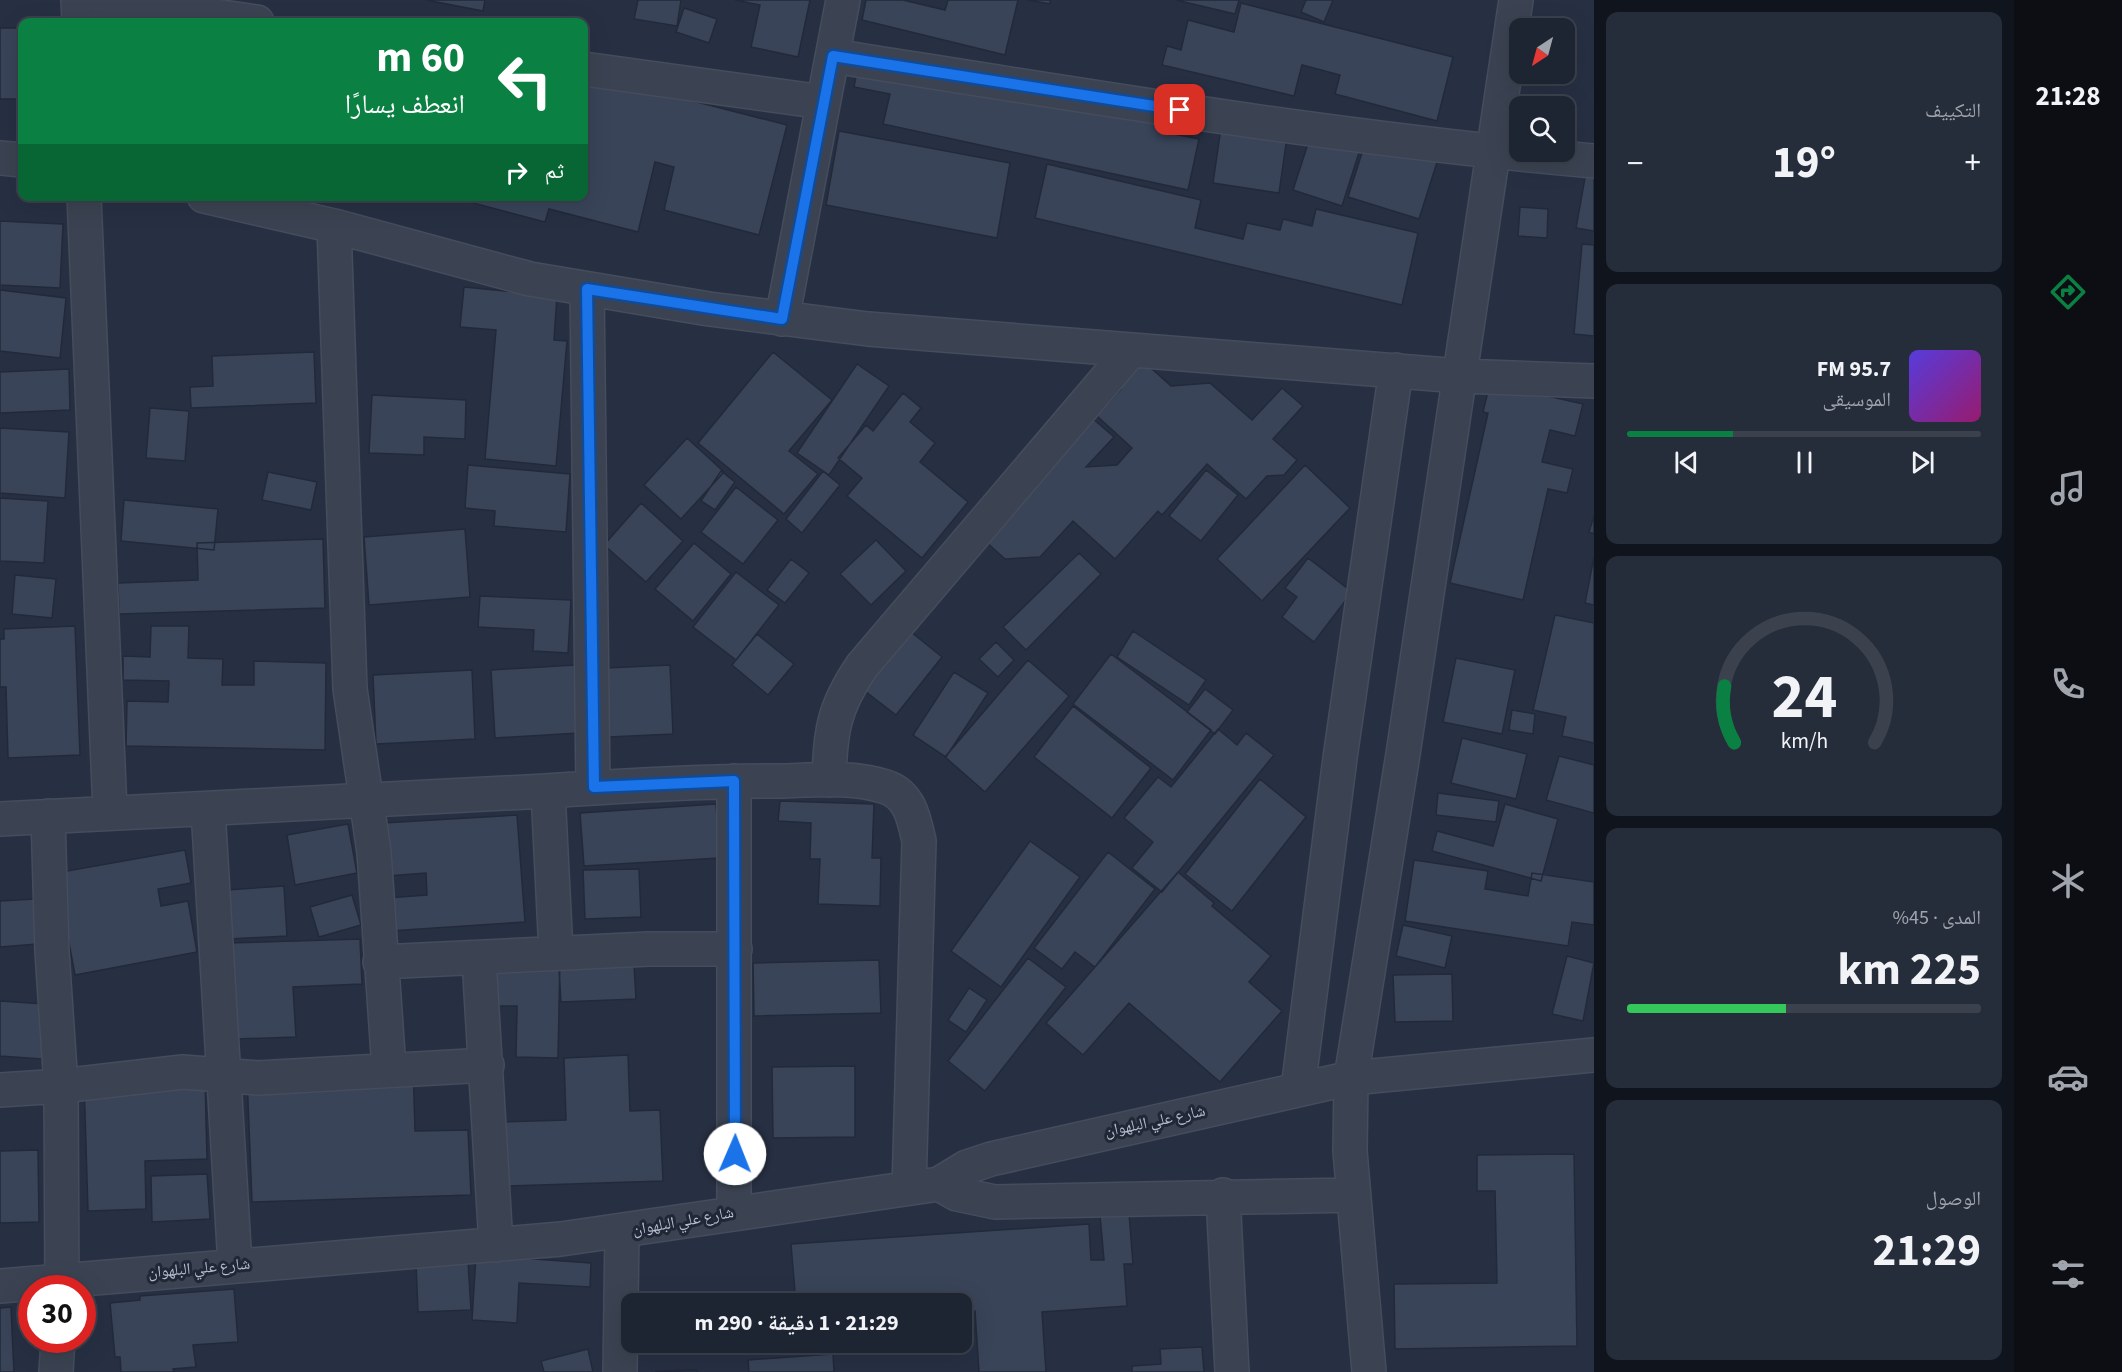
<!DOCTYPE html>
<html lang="ar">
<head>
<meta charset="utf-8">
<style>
  :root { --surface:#1d2432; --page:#252c3a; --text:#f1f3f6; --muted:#a0a4ac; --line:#3b414d; --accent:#0b8043 }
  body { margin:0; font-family:"Source Sans 3","Noto Naskh Arabic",sans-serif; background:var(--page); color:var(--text); direction:rtl; height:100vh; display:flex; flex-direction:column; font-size:22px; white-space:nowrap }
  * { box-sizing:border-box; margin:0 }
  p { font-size:20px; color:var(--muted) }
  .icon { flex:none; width:33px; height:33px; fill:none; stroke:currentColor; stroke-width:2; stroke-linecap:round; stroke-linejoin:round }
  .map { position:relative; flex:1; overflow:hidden; direction:ltr }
  .sheet { display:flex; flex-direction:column; gap:12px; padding:12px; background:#10141c; width:420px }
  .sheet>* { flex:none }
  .banner { position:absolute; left:18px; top:18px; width:570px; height:183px; border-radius:12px; box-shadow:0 6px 24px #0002,0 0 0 2px var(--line); direction:rtl; background:#0b8043; color:#fff; overflow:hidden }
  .needle { width:39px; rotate:216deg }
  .controls { position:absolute; left:1509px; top:18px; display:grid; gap:12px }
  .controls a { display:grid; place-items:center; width:66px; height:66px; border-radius:12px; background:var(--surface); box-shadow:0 6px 24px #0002,0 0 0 2px var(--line); font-size:30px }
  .speed { position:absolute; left:18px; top:1275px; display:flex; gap:12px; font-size:30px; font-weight:700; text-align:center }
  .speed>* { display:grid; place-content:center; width:78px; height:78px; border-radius:50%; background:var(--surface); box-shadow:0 6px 24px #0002,0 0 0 2px var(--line); line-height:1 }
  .speed .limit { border:9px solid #d22; background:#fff; color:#111 }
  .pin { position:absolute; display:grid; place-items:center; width:51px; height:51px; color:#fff; margin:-26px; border-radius:12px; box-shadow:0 3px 9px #0006 }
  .me { position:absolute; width:66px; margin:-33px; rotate:1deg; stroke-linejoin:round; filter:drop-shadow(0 0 4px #0008) }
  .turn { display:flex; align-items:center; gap:21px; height:126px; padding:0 24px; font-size:27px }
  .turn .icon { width:78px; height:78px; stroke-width:2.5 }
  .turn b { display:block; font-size:42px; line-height:51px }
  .then { display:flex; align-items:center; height:57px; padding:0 24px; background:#0003; gap:12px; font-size:22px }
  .big { font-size:45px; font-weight:700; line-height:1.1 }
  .sheet .tile { flex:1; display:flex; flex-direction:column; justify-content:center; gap:9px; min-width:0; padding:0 21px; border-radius:12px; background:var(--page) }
  .sheet .dial { align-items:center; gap:0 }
  .dial svg { height:156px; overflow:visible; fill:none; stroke:var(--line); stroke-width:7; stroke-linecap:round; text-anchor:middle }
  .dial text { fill:var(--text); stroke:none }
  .song { display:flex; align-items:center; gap:18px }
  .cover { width:72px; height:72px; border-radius:9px; background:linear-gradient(135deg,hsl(250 70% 55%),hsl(320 70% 35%)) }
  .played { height:6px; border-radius:3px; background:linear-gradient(90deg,var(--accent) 30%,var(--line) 30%) }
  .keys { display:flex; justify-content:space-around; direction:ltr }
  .heat { display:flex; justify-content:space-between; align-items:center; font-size:33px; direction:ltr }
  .charge { height:9px; border-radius:4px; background:linear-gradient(90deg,#34c759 45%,var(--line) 0) }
  .trip { position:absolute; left:621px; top:1293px; width:351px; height:60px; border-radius:12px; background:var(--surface); box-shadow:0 6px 24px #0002,0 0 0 2px var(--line); font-weight:700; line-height:60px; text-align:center; direction:rtl }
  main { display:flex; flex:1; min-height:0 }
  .menu { display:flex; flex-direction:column; width:108px; justify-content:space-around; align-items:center; background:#0c0e14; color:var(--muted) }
  .menu .icon { width:42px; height:42px }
  .menu .selected { color:var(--accent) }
  .menu b { font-size:27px; color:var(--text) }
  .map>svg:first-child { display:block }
  .building { fill:#394459; stroke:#222a3a; stroke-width:1.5 }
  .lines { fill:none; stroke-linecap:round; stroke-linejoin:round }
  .street-casing { stroke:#454c5c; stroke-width:36 }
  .street { stroke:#3b4352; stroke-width:33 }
  .route-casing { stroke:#114b97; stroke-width:15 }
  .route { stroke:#1a73e8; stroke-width:10 }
  .labels { text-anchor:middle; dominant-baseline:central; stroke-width:6; stroke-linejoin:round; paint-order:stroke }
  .street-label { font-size:16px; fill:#b8becc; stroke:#202838 }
</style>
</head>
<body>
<main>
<nav class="menu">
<b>21:28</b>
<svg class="icon selected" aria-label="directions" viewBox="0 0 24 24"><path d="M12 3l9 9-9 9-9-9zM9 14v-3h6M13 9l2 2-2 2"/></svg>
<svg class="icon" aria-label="music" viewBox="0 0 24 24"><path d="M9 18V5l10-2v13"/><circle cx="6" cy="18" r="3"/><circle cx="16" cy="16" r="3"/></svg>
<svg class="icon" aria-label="phone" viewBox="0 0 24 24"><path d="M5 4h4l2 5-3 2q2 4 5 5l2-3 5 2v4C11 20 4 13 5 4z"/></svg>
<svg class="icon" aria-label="climate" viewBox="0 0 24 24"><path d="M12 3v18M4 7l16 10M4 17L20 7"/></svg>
<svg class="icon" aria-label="car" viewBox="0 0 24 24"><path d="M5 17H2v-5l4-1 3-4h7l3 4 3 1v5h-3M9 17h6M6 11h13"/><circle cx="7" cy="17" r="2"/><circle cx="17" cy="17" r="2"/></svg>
<svg class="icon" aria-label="filters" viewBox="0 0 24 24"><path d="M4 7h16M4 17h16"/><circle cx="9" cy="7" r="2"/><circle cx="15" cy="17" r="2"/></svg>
</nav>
<section class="sheet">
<div class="tile"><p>التكييف</p>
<div class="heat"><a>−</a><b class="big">19°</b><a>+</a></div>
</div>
<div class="tile">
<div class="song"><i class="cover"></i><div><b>95.7 FM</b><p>الموسيقى</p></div></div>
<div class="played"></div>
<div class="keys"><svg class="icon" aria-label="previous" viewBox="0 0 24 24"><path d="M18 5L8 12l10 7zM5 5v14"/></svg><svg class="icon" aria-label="pause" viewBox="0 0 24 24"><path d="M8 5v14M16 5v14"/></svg><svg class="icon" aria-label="next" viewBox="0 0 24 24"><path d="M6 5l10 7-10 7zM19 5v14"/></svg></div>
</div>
<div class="tile dial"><svg viewBox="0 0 100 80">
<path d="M14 69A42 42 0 1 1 86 69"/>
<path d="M14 69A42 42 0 0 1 9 40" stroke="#0b8043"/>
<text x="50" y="56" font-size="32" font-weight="700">24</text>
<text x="50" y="72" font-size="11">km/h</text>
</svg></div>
<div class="tile"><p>المدى · 45%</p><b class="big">225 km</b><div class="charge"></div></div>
<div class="tile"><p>الوصول</p><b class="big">21:29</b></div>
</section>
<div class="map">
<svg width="1594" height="1372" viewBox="0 0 1594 1372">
  <rect width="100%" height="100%" fill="#273043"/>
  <path class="building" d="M426,0H485L483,11Z
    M638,0H681L677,26L634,19Z
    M735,0H810L798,57L751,47L760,5Z
    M866,0H903L945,10L948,0H1018L1005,55L862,20Z
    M1028,0H1050V4Z
    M1176,0H1239L1235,14Z
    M1306,0H1333L1324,22L1301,12Z
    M1241,3L1453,57L1437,121L1335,94L1340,75L1302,65L1294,96L1162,65L1167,46L1181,50L1188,20L1234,32Z
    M684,8L717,19L709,43L676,32Z
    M0,28H22V99H0Z
    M860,54L1171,120L1168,133L1199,139L1188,190L883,124L890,94L854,87Z
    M584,73L787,125L759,235L664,210L674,167L655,162L638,232L549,209L545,222L447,196H584Z
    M1222,121L1288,130L1279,193L1213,183Z
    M1314,125L1363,140L1342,206L1293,190Z
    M839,131L1010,163L997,238L826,205Z
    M1367,137L1438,159L1419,219L1348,197Z
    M1588,161L1594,162V231L1576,228Z
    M1047,164L1201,200L1195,228L1243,239L1247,223L1280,230L1283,219L1312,226L1316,209L1418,233L1402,305L1035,218Z
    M1520,207L1548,209L1547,238L1518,236Z
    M0,221L63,224L60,288L0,285Z
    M1582,244L1594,245V336L1574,334Z
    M464,287L557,296L554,340L567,341L556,466L485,459L496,330L460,327Z
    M0,290L66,298L60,358L0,351Z
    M314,352L316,403L191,408L190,387L213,386L212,356Z
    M773,352L832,400L789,451L818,474L784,514L698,443Z
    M1141,359L1171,386L1210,383L1252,420L1282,388L1303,406L1273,439L1297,460L1284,475L1267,476L1246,499L1207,464L1162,515L1158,511L1115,559L1073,521L1040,557L1005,559L975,532L1084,411L1114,437L1086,467L1117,465L1132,448L1097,416L1121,389V381Z
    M857,364L889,386L829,475L797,453Z
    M69,369L70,410L0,413V372Z
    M1490,383L1583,404L1575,436L1550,430L1542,462L1573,469L1567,493L1548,489L1523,600L1450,583L1488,413L1483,412Z
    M903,393L921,408L910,422L935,443L920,462L968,502L922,558L847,496L862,478L838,458L866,425L873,431Z
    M372,395L466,400L465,439L424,437V455L369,453Z
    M150,408L189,411L185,461L146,458Z
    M0,428L69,432L65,498L0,493Z
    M687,438L724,472L681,519L644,485Z
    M468,465L570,474L566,532L494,526L495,511L465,508Z
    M1305,465L1350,508L1262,601L1217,559Z
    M1206,470L1238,495L1201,541L1169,516Z
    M721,471L735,482L715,510L701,501Z
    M823,471L840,485L802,533L786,519Z
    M268,472L317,482L311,510L262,500Z
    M736,487L778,520L743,564L701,532Z
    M0,498L48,501L44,563L0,561Z
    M124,500L218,509L214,550L121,541Z
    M641,503L683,541L646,582L604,545Z
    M1594,516V534L1589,532Z
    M465,529L470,597L369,605L364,537Z
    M323,539L325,608L119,614L118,583L198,580L197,543Z
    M876,540L906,571L871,605L840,574Z
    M694,543L731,574L693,621L655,589Z
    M1079,553L1101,574L1026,650L1003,627Z
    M1594,557V605L1585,603Z
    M1308,558L1352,592L1314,642L1282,617L1297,597L1285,588Z
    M791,559L809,573L785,603L767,590Z
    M736,572L779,605L736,660L693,627Z
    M15,575L56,579L52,618L12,614Z
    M480,596L571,600L568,653L533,651L534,630L478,627Z
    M1555,615L1594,623V743L1562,736L1566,717L1533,710Z
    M895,619L942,657L896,715L848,678Z
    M75,626L80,755L8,758L6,687H0V639H4V629Z
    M151,626H189L188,658L223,659L222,685H254V661L326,663L325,750L126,746L127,701L168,702L169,681L123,680V656L150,657Z
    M1133,631L1206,680L1189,705L1117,657Z
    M757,634L794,664L768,695L732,665Z
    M996,642L1014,660L998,677L979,659Z
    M1111,654L1211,730L1173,780L1073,704Z
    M1456,658L1515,670L1502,734L1443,722Z
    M1028,660L1069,696L985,792L945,757Z
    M575,665L579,733L495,738L491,670Z
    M670,665L673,734L609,737L606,668Z
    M472,670L475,739L376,744L373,675Z
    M954,672L988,693L946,757L913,735Z
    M1205,689L1233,710L1215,734L1187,712Z
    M1073,706L1151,768L1112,818L1034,757Z
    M1512,710L1535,714L1533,734L1509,730Z
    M1218,729L1237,745L1246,733L1274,755L1162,892L1132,868L1153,842L1124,818L1158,777L1171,787Z
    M1462,738L1527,754L1516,799L1451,783Z
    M1559,756L1594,765V813L1546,800Z
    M1260,779L1306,817L1232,911L1185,874Z
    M1438,793L1499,801L1496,822L1436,815Z
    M780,801L874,804L872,858H881L880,906L818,904L820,859H810L811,823L778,821Z
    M716,804L720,858L584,866L580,813Z
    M1505,804L1558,819L1541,881L1432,851L1437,831L1493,846Z
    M517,815L525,922L389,931L386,898L427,895L426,873L387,876L383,823Z
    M348,824L357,873L295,885L287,835Z
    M1030,841L1080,877L1001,987L951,951Z
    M185,850L191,883L158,889L161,906L188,901L197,952L75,975L56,873Z
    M1108,852L1155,889L1095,967L1075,952L1062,969L1034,948Z
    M1414,860L1488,871L1485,889L1528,896L1532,873L1594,882V925L1572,922L1568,946L1405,921Z
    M639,869L641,917L585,919L583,870Z
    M1178,872L1214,903L1212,906L1271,956L1249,982L1282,1011L1220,1082L1129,1003L1083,1055L1046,1023Z
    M284,886L287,936L229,939L226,890Z
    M352,895L361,925L319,937L310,907Z
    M34,899L37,944L0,947V901Z
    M1403,925L1452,936L1445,968L1396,956Z
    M360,939L362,984L293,987L296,1037L235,1039L227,943Z
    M633,948L636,999L561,1002L558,952Z
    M1567,956L1594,963L1583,1021L1552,1014Z
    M494,958L560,959L558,1058L516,1057L517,1006H493Z
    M1028,958L1066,987L985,1091L948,1061Z
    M879,960L881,1013L754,1016L753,963Z
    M1452,974L1453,1021L1395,1022L1393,975Z
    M969,988L987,1000L966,1032L948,1020Z
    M0,1001L45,1004L42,1059L0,1056Z
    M628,1055L630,1111L660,1110L663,1181L505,1186L502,1122L566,1120L564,1058Z
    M413,1062L415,1131L468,1130L471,1195L252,1202L247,1076Z
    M855,1066V1137L773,1138L772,1067Z
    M205,1078L207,1159L145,1161L146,1209L88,1211L84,1081Z
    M38,1150L39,1222L0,1223V1151Z
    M1574,1154L1577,1346L1395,1349L1394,1284L1497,1283L1495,1191H1477V1155Z
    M207,1174L210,1219L152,1222L151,1176Z
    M1129,1213L1133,1264H1124L1127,1306L1042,1312L1046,1372H979L975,1311L962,1312V1304H796L791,1244L1089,1224L1091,1260H1104L1100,1215Z
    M476,1255L591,1263L590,1287L519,1283L517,1323L472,1320Z
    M468,1261L471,1310L418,1312L416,1263Z
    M234,1289L238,1342L193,1345L196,1367L173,1369L174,1372H121L120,1357H115L110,1303L140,1300V1296Z
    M11,1307L14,1372H0V1308Z
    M1202,1347L1204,1372H1132V1366L1161,1364L1160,1349Z
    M588,1349L593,1372H544L541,1361Z
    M833,1354L834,1372H749L748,1360Z
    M697,1370V1372H656V1371Z"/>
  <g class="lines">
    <defs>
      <path id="street" d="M78,0L79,22
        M102,0L257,22
        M833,56C1086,96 1339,139 1594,161
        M584,69L823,102
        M0,158L22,160
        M84,196L110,812
        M204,196L334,226L530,279L709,309L868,329L1460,376L1594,381
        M334,226L350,689L374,852L389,1069
        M587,289L593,787
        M782,319L843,0
        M829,780C830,731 834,707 862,666L1131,350
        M734,781V1212
        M548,791L556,953
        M208,809L235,1265
        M48,816L52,952L61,1086L62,1288
        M0,819C182,808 364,802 546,791C625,786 703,781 781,781C815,780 853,776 886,787C910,795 914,819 919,841L909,1188
        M479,959L496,1245
        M380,962L649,949H735
        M1298,1089L1340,758L1396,370
        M0,1090L61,1086L183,1072L258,1078L487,1065
        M939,1184L957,1194L995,1202L1353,1195
        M1223,1195L1232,1372
        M0,1286L561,1239L939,1184L967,1167L991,1159L1351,1078L1594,1055
        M56,1372L58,1340
        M620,1372L622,1232
        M1369,1372L1350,1151L1351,1078L1403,754L1516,0"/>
    </defs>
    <use href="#street" class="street-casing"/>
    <use href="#street" class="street"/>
  </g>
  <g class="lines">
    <defs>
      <path id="route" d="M735,1154L734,781L594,787L587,289L782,319L833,56L1180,110"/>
    </defs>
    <use href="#route" class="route-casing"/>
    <use href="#route" class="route"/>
  </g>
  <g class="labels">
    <g class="street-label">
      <text transform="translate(1155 1121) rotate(-12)">شارع علي البلهوان</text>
      <text transform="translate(683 1221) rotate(-10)">شارع علي البلهوان</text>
      <text transform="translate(199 1268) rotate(-5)">شارع علي البلهوان</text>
    </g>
  </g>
</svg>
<div class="controls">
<a><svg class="needle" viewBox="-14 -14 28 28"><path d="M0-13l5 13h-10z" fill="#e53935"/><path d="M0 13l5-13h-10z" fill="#a0a4ac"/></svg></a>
<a><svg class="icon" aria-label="search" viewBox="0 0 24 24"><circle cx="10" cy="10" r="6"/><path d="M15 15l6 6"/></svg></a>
</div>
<div class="speed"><div class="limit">30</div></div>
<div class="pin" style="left:1180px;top:110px;background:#d93025"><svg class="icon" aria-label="arrive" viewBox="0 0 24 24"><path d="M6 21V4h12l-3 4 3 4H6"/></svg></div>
<svg class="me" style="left:735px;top:1154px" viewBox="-20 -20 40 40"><circle r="19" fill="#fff"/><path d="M0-13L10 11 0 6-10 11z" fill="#1a73e8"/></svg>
<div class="trip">21:29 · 1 دقيقة · 290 m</div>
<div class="banner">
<div class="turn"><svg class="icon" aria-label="left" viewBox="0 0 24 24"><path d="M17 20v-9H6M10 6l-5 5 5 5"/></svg><div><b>60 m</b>انعطف يسارًا</div></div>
<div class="then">ثم<svg class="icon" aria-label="right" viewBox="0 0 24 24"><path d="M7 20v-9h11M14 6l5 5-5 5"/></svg></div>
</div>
</div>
</main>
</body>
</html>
